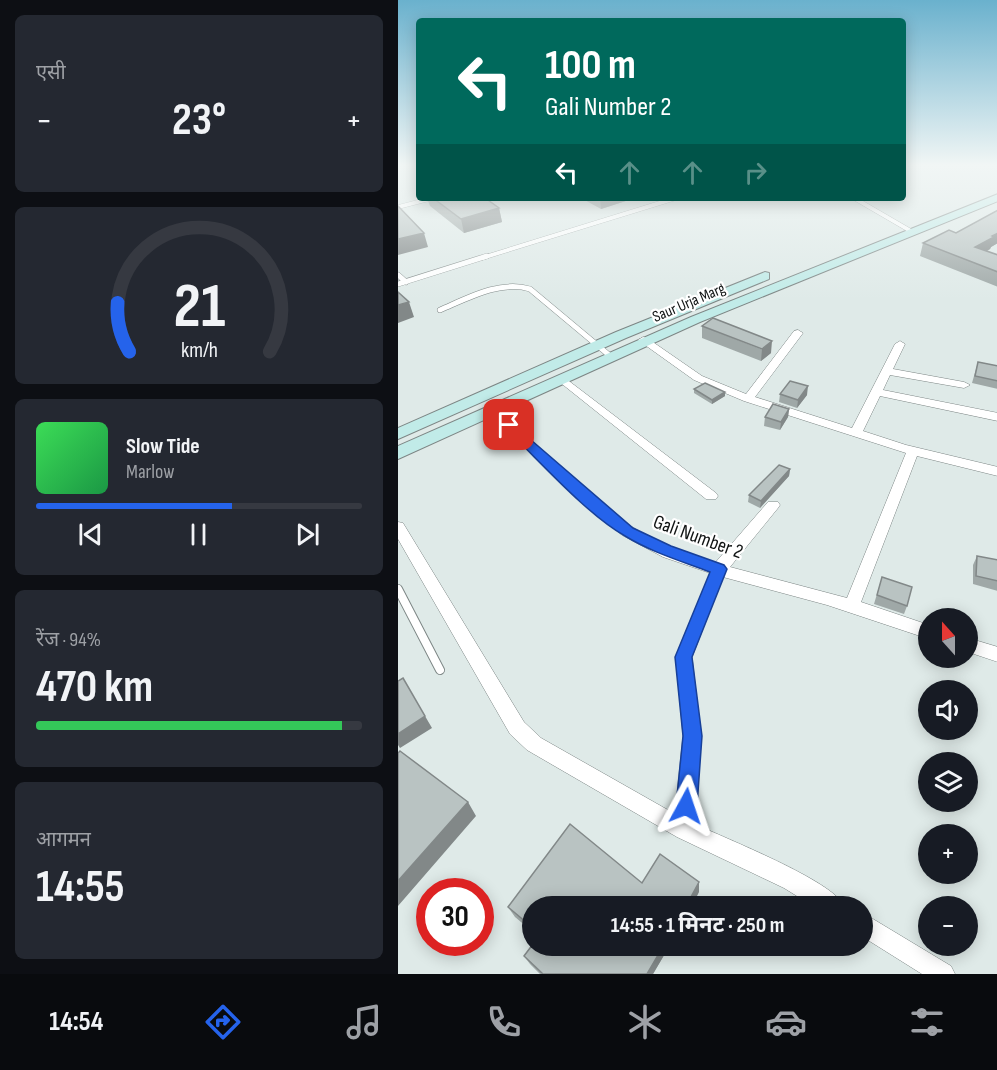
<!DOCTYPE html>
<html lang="hi">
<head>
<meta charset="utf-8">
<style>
  :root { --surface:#171b24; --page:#242831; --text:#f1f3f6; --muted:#9ea1a6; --line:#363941; --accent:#2563eb }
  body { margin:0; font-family:"Sofia Sans Condensed","Noto Sans Devanagari",sans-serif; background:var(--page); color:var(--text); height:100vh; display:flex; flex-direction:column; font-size:22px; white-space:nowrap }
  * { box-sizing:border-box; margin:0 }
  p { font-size:20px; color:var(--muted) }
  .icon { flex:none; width:33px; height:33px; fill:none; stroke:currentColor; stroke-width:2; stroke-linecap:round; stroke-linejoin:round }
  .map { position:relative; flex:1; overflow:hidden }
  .side { display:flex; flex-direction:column; gap:15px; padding:15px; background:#0d0f14; width:398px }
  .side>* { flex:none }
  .hud { position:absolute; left:18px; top:18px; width:490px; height:183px; border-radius:6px; box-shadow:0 3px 15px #0003; background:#00695c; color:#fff; overflow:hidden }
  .needle { width:39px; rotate:339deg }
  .tools { position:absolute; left:520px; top:608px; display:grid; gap:12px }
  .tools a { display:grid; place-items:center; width:60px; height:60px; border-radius:50%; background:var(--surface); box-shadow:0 3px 15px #0003; font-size:30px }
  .speed { position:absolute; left:18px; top:878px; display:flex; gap:12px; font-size:30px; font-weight:700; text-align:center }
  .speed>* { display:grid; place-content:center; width:78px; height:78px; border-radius:50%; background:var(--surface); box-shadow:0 3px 15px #0003; line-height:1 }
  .speed .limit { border:9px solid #d22; background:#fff; color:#111 }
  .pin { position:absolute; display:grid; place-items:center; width:51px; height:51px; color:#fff; margin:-26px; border-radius:12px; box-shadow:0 3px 9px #0006 }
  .me { position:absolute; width:66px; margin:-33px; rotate:5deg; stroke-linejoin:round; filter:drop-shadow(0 0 4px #0008) }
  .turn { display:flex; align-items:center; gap:21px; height:126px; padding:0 30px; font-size:27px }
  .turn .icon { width:78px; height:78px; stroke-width:2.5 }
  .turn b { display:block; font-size:42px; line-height:51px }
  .lanes { display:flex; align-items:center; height:57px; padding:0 30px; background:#0003; justify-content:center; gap:30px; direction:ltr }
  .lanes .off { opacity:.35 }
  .big { font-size:45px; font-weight:700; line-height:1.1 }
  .side .tile { flex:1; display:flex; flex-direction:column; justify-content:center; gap:9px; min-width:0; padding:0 21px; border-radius:9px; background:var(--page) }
  .side .dial { align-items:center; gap:0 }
  .dial svg { height:156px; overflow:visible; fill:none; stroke:var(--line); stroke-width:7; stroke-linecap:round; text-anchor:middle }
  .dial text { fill:var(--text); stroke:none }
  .song { display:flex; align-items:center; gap:18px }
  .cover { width:72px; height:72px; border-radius:9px; background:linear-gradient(135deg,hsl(130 70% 55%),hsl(140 70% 35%)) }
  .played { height:6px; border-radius:3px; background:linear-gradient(90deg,var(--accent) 60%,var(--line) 60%) }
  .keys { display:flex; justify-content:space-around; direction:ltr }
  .heat { display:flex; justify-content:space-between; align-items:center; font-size:33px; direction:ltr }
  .charge { height:9px; border-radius:4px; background:linear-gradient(90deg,#34c759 94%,var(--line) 0) }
  .trip { position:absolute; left:124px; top:896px; width:351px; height:60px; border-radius:30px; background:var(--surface); box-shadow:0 3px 15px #0003; font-weight:700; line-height:60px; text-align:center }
  .dock { display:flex; height:96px; justify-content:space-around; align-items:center; background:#090b0e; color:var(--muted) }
  .dock .icon { width:42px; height:42px }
  .dock .active { color:var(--accent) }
  .dock b { font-size:27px; color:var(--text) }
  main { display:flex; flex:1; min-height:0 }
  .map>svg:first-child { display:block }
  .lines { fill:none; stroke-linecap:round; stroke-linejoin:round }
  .lane-far2-casing { stroke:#7d8685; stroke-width:4.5 }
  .lane-far1-casing { stroke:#7d8685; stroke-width:6 }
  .lane-casing { stroke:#7d8685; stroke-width:10 }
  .street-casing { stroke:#7d8685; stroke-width:1 }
  .secondary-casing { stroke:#7d8685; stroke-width:2 }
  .lane-far2 { stroke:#fff; stroke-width:4 }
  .lane-far1 { stroke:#fff; stroke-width:5 }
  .lane { stroke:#fff; stroke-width:8 }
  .street { fill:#fff; fill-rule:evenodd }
  .secondary { fill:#c1ebe8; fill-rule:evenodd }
  .wall { fill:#9fa8a7 }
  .shaded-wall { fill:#828888 }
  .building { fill:#b9c3c2; stroke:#828888; stroke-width:1.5 }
  .route { fill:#2563eb; stroke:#184099; stroke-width:1.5 }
  .labels { text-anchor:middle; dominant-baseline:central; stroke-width:4.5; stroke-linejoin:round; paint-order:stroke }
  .far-street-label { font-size:16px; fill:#101313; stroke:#fff }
  .street-label { font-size:20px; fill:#101313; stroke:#fff }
</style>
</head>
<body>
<main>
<section class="side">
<div class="tile"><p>एसी</p>
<div class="heat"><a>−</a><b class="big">23°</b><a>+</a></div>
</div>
<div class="tile dial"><svg viewBox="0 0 100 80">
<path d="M14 69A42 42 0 1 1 86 69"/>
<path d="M14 69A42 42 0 0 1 8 44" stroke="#2563eb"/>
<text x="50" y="56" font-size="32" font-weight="700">21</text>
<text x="50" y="72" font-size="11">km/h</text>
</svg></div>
<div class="tile">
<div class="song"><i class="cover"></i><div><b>Slow Tide</b><p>Marlow</p></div></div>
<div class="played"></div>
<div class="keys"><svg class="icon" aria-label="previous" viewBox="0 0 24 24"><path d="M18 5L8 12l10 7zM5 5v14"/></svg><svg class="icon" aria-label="pause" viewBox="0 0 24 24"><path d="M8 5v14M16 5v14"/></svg><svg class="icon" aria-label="next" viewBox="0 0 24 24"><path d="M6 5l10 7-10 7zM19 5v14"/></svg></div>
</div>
<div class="tile"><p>रेंज · 94%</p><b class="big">470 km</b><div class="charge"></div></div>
<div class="tile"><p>आगमन</p><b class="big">14:55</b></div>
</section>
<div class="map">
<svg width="600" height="974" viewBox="0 0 600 974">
  <rect width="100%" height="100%" fill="#dfeae8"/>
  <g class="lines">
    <defs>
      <path id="lane-far2" d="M456,198L511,230
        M0,207L35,198
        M84,258L278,198"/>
      <path id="lane-far1" d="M0,275L8,282
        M0,284L89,256
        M42,310C70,298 102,280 132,289L211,355"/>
      <path id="lane" d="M0,589L42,670"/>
      <path id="street" d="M400,330L405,333L357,397L454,428L497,344L502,341L507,344L495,369L566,382L572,385L566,388L492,375L485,390L600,413V421L482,396L465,431L508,445L600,467V476L519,456L463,602L531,625V639L429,605L325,577L294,657L303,736L297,824C326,838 436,881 446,906H415L386,888L279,837L129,750L112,734L0,539V522L5,523L126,722L143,738L277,814L285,736L278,657L312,573L265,557L224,535L172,492L88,409L94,405L98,406C147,452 193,506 253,538C273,549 295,556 317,563L370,502H380L382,505L380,508L332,567L449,598L508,453L346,401L296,380L240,340L245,337L249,338L304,376L348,394L396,331Z
        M163,375L318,493L320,496L318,499H308L159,380L157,378Z
        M570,638L600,647V662L570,652Z
        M465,913L553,966L557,974H524L465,937Z"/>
      <path id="secondary" d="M600,194V201L302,322L0,459V446L293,317Z
        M367,272L371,273V279L228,338L0,439V428L218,332Z"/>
    </defs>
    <use href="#lane-far2" class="lane-far2-casing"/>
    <use href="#lane-far1" class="lane-far1-casing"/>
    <use href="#lane" class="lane-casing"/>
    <use href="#street" class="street-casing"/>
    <use href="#secondary" class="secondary-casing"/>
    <use href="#lane-far2" class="lane-far2"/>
    <use href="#lane-far1" class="lane-far1"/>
    <use href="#lane" class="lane"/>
    <use href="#street" class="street"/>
    <use href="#secondary" class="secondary"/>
  </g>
  <path class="wall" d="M29,198H87L101,208L104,222L66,233L32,206Z
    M183,198H237L203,209Z
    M600,210V243L593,247L592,249L589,251L600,255V287L522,256L525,243L558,233Z
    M304,326L373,353L363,361L304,338Z
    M580,362L600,366V389L574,383Z
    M296,389L327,396L314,404L296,393Z
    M382,394L409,395L399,408L381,402Z
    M391,409L390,417L382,430L366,426L367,417Z
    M392,469L391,476L362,508L350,502L351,495Z
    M579,556L600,560V591L575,584V565Z
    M484,577L509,606L506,614L476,604Z
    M244,883L301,892L135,906V932L117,917L110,907Z
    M135,945H272L255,974H142L132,964L126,956Z"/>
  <path class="shaded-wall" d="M202,198H237L203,209Z
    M101,208L104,222L66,233L63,219Z
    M26,233L30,247L0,255V239Z
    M600,233V243L593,247L592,249L573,260L577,247Z
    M11,302L16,317L0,323V305Z
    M374,341L373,353L363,361L364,349Z
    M410,386L409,395L399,408L400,400Z
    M327,392V396L314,404V400Z
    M391,409L390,417L382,430L383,422Z
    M392,469L391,476L362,508L363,501Z
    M27,716L34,728L2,748L0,745V734Z
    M70,802L78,816L0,906V881Z
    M301,882V892L294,906H288Z
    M266,945H272L255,974H249Z"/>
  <path class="building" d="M35,198H87L101,208L63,219Z
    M0,206L26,233L0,239Z
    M600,210V233L594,236L596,237L577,247L600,255V272L525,243L551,230L558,233Z
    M0,292L11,302L0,305Z
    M315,318L374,341L364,349L304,326Z
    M580,362L600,366V381L577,376Z
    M392,381L410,386L400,400L382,394Z
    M307,383L327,392L314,400L296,389Z
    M375,404L391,409L383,422L367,417Z
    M381,465L392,469L363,501L351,495Z
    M579,556L600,560V581L578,576Z
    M484,577L514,587L509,606L479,595Z
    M5,678L27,716L0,734V681Z
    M2,751L70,802L0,881V753Z
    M172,824L244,883L262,854L301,882L288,906H135V928L110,907Z
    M135,944V945H266L249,974H145L126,956Z"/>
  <linearGradient id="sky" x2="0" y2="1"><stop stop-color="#6ab1cd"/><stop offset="0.55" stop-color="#f1f6f5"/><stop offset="1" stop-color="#f1f6f5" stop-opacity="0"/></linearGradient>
  <rect width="600" height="300" fill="url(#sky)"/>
  <path class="route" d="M111,421L235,528L273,546L326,565L329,569L294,657L304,736L299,806L296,813L288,816L281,813L278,806L285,736L277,657L312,572C283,561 253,552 227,536C188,514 140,459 106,427L104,425Z"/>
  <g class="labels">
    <g class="far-street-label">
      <text transform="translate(291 303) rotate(-23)">Saur Urja Marg</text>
    </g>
    <g class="street-label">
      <text transform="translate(300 537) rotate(20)">Gali Number 2</text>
    </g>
  </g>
</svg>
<div class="tools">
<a><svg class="needle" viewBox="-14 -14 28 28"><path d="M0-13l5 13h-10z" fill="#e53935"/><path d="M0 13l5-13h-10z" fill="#9ea1a6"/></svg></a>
<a><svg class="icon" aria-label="sound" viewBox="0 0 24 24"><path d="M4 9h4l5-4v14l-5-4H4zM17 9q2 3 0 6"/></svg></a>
<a><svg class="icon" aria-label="layers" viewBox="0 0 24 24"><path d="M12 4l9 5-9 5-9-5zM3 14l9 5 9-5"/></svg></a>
<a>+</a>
<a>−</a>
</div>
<div class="speed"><div class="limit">30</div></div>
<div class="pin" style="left:111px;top:425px;background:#d93025"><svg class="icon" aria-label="arrive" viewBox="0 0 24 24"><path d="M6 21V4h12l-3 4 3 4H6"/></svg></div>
<svg class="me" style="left:288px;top:806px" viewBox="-20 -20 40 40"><path d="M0-17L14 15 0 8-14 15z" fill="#2563eb" stroke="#fff" stroke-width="4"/></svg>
<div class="trip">14:55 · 1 मिनट · 250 m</div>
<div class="hud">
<div class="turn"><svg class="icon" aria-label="left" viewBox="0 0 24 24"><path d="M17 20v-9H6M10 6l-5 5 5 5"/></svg><div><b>100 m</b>Gali Number 2</div></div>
<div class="lanes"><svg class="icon" aria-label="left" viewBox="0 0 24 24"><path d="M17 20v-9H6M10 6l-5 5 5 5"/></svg><svg class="icon off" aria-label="ahead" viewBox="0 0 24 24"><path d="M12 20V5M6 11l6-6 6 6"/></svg><svg class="icon off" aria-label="ahead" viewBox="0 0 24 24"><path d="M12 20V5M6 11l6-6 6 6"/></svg><svg class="icon off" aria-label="right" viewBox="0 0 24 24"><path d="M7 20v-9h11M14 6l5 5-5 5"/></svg></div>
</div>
</div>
</main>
<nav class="dock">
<b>14:54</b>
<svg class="icon active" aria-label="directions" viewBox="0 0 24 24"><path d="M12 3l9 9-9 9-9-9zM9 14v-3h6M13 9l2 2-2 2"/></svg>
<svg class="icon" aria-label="music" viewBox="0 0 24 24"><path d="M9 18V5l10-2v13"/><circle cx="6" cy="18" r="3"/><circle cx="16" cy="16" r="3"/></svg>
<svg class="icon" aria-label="phone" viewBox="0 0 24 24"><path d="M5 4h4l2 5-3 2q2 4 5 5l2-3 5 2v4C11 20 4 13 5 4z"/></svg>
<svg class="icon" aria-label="climate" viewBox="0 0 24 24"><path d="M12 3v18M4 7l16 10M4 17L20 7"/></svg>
<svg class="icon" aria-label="car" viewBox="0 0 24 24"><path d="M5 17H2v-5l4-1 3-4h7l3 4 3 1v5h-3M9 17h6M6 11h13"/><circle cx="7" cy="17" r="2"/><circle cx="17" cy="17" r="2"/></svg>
<svg class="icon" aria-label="filters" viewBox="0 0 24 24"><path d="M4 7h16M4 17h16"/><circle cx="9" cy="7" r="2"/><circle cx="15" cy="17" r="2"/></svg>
</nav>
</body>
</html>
